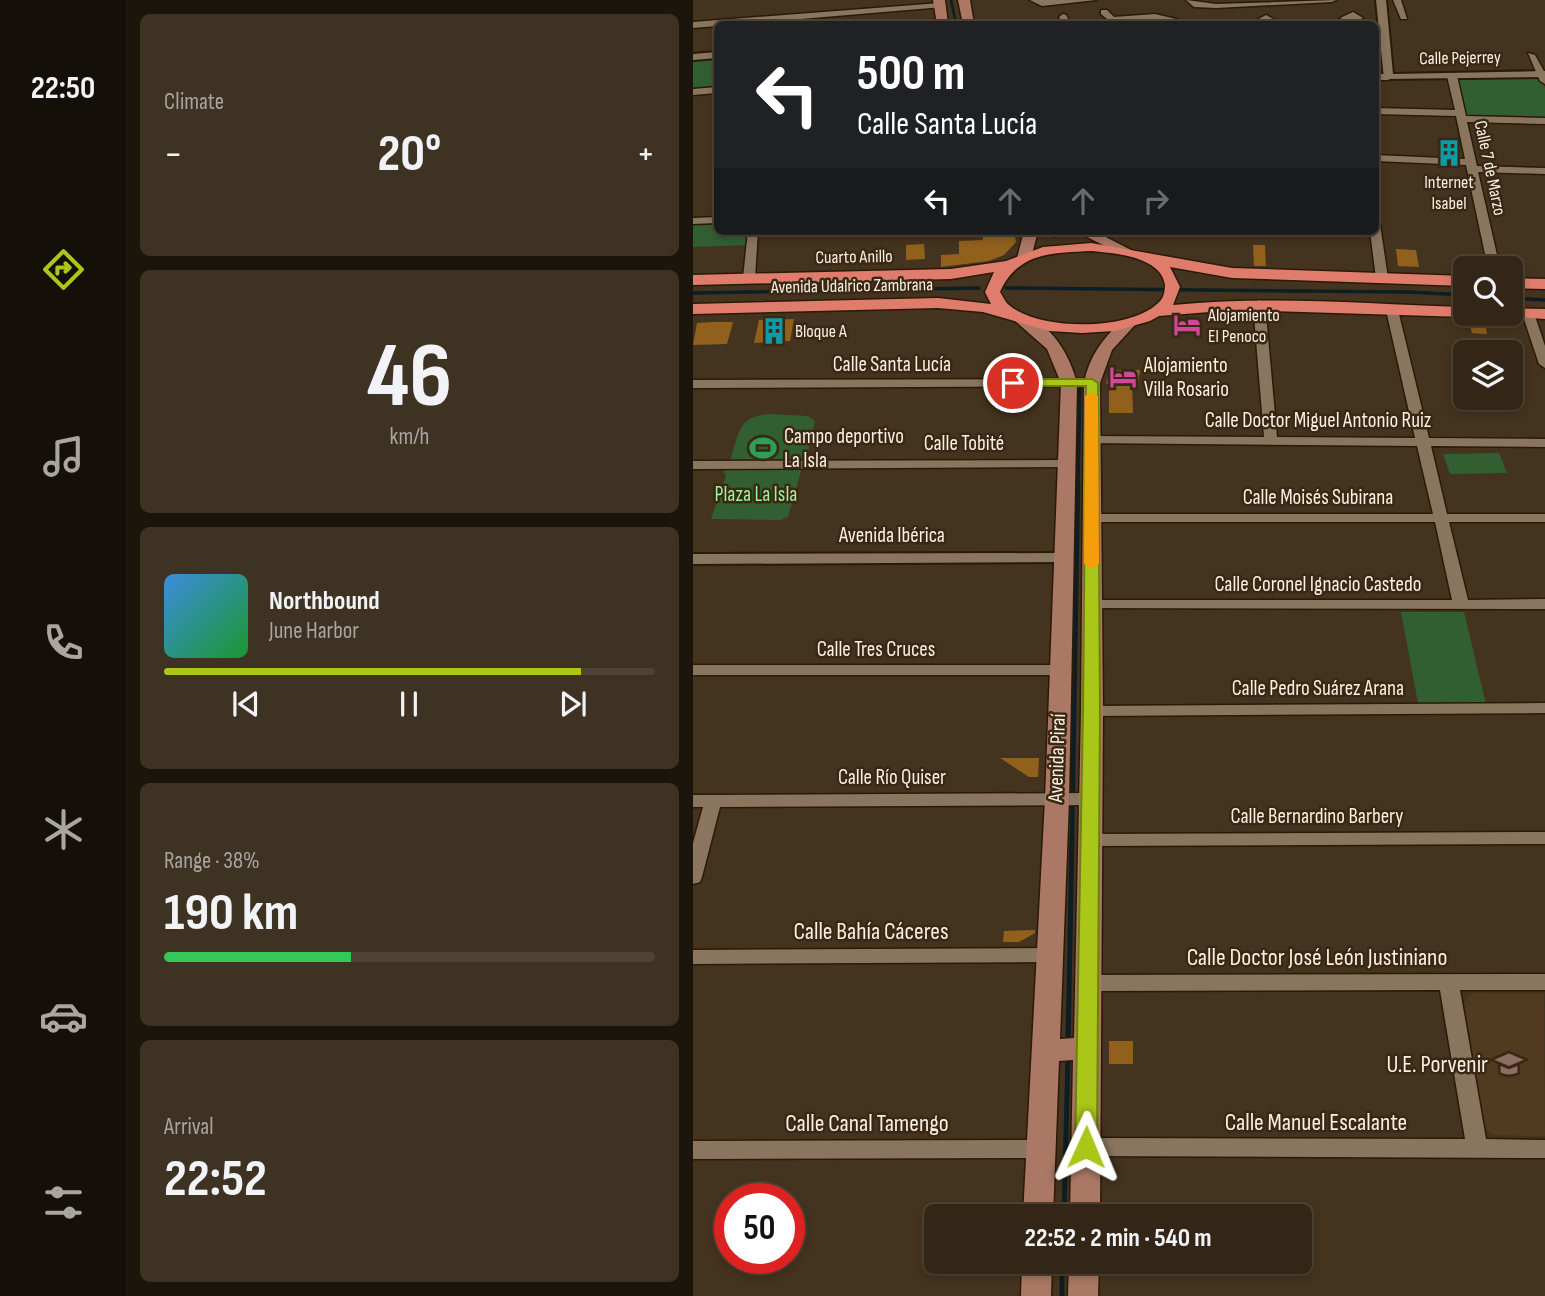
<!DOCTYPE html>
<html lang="en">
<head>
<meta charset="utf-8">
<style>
  :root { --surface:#332616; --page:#3e3223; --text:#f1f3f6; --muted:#a9a5a1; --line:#4e4335; --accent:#aac719 }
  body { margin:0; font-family:"Sofia Sans Condensed",sans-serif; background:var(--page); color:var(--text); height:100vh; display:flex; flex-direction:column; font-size:26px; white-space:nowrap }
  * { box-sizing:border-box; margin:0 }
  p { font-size:23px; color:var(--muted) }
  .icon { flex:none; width:38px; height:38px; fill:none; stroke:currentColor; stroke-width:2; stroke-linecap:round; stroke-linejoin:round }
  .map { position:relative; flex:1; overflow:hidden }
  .drawer { display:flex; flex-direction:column; gap:14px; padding:14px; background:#1c150c; width:567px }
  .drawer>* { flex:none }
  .top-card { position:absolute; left:21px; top:21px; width:665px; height:214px; border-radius:10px; box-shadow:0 4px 10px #0003,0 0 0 2px var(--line); background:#202124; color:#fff; overflow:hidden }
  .controls { position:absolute; left:760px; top:256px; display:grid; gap:14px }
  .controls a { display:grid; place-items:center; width:70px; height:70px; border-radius:10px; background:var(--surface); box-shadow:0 4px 10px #0003,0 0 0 2px var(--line); font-size:35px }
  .speed { position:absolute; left:21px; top:1183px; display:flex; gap:14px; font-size:35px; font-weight:700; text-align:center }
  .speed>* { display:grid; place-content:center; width:91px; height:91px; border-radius:50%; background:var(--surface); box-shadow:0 4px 10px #0003,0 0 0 2px var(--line); line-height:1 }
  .speed .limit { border:10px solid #d22; background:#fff; color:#111 }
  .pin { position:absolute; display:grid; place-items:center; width:60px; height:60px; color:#fff; margin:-30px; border:4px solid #fff; border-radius:50%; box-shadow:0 2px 7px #0007 }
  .me { position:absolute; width:77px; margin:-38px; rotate:1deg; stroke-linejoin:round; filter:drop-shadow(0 0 5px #0008) }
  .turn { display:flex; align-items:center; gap:24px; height:147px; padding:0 28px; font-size:32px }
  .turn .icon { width:91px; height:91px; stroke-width:2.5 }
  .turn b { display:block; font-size:49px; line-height:60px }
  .lanes { display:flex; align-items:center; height:66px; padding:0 28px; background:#0003; justify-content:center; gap:35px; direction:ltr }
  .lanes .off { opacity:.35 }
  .big { font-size:52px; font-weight:700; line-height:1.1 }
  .drawer .card { flex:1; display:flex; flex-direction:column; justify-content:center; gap:10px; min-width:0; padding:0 24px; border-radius:10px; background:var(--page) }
  .drawer .dial { align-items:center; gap:0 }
  .dial b { font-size:91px; line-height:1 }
  .song { display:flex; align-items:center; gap:21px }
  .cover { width:84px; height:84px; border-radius:10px; background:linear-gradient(135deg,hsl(210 70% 55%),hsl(130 70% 35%)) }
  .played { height:7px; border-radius:4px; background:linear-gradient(90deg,var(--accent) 85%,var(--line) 85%) }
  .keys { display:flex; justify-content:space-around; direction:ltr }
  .heat { display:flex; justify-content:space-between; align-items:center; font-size:38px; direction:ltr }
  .charge { height:10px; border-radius:5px; background:linear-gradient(90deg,#34c759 38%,var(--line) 0) }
  .trip { position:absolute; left:231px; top:1204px; width:388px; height:70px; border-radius:10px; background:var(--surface); box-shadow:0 4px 10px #0003,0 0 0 2px var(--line); font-weight:700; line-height:70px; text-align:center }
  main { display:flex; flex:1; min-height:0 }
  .dock { display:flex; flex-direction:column; width:126px; justify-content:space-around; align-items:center; background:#140f09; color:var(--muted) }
  .dock .icon { width:49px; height:49px }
  .dock .selected { color:var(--accent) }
  .dock b { font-size:32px; color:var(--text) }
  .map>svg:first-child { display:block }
  .built { fill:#513a20 }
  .green { fill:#315f32 }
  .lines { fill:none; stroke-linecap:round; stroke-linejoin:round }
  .stream-far3 { stroke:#0d1e24; stroke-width:2.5 }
  .stream-far2 { stroke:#0d1e24; stroke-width:3.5 }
  .stream-far1 { stroke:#0d1e24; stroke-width:4.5 }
  .stream { stroke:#0d1e24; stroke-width:5 }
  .building { fill:#91601d }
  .minor-casing { stroke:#2a1a06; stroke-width:3 }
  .tertiary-casing { stroke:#2a1a06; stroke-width:4 }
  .secondary-casing { stroke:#2a1a06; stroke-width:3 }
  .trunk-casing { stroke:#2a1a06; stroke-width:3 }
  .minor { fill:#8a765f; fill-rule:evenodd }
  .tertiary { fill:#8a765f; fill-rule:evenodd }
  .secondary { fill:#aa7864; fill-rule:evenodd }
  .trunk { fill:#df7c6c; fill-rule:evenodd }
  .route { fill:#aac719; stroke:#6e8110; stroke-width:2 }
  .slow { fill:#f59e0b }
  .labels { text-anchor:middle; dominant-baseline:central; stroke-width:5; stroke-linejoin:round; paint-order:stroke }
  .far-street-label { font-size:18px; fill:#faefe2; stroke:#3a2814 }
  .far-poi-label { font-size:18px; fill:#faefe2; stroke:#3a2814; text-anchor:start }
  .street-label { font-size:21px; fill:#faefe2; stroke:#3a2814 }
  .poi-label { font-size:21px; fill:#faefe2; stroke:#3a2814; text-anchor:start }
  .park-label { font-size:21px; fill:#95f697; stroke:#3a2814 }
  .near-street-label { font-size:24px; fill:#faefe2; stroke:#3a2814 }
  .near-poi-label { font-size:24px; fill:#faefe2; stroke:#3a2814; text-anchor:end }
</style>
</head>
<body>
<main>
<nav class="dock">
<b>22:50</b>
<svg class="icon selected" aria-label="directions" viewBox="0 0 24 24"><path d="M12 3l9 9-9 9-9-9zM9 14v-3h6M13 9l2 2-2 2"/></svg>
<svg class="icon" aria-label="music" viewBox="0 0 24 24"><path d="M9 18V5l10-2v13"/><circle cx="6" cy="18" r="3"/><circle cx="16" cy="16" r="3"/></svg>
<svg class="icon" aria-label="phone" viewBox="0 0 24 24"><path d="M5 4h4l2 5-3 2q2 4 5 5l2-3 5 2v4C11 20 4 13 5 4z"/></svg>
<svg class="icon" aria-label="climate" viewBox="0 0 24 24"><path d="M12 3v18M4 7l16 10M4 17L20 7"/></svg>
<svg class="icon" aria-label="car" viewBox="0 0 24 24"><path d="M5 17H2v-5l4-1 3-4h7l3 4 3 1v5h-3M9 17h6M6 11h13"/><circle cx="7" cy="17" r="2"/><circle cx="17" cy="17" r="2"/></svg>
<svg class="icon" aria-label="filters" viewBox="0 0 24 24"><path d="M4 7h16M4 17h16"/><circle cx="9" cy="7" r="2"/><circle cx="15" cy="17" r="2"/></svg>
</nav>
<section class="drawer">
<div class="card"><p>Climate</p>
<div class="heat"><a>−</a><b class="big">20°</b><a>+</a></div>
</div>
<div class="card dial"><b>46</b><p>km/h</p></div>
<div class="card">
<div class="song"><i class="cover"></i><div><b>Northbound</b><p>June Harbor</p></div></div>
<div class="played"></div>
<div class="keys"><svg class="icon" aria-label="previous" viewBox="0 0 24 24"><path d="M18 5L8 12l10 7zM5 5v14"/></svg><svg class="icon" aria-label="pause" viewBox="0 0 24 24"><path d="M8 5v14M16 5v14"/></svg><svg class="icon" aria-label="next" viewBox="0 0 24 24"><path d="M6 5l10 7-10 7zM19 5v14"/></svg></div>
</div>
<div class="card"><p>Range · 38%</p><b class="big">190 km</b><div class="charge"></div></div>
<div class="card"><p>Arrival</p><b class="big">22:52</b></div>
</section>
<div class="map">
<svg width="852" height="1296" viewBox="0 0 852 1296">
  <rect width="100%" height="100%" fill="#44331e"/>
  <path class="built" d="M780,993L851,994L852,1136L800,1135L790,1126L771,1002Z"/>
  <path class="green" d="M24,57V87L0,89V59Z
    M842,76L848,78L852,88V119L773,115L765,78Z
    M24,222V231H57L56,245L0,247V223Z
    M79,414L115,416L122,421L113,461H37C47,431 44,416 79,414Z
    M806,453L814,473L757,474L750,454Z
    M37,467L109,468L95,517L88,520L18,519L33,475L30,472Z
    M708,612H771L793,704L725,703Z"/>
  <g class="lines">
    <path class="stream-far3" d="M258,0L263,24"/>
    <path class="stream-far2" d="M359,231L362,236
      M313,288L715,292L772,295
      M0,293L286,288
      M817,298L852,300
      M385,485L387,381"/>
    <path class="stream-far1" d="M379,839L385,483"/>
    <path class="stream" d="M375,1044L379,837
      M371,1216L375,1056
      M369,1262V1296"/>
  </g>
  <path class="building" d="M289,231H321L323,242L311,255L296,261L248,267V255L266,254V241L290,240Z
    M231,244L232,259L213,260V245Z
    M560,245H572L573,266H561Z
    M703,249L723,250L726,267L705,266Z
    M775,318H791L794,334L779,333Z
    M101,319L97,341L61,343L66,320Z
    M20,322H40L34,344L0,345L4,323Z
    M417,370H447L445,384H439L440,413H416V384H413Z
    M307,758H346L345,777H336Z
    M342,930V933L326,942H310L311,931Z
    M416,1041H440V1064H416Z"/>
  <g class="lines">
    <defs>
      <path id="minor" d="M337,0H403L349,6Z
        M493,0L523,4L643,0L639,2L523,8L501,7Z
        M700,0H708L714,19H708Z
        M247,3H250V7L0,28V22Z
        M408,10H414L421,17L462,14L483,19C478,22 430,22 419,23L408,14Z
        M660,12L670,18L659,23L647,18Z
        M370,14L373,15L378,24H370L366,17Z
        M573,15L584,21L577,24L562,21Z
        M835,53L842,55L852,73V84L847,81Z
        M759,73L764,76L773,116L852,118V124L774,122L784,166L852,168V174L785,172L807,268H795L773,165L682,161V155L772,159L763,116L682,114V108L762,110L754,76Z
        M682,74H695L700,77L695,80H682Z
        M24,87V93L0,95V89Z
        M24,217V223L0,224V218Z
        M682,221L687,224L695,278L689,281L683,278L677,231H682Z
        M55,231H65L62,278L56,281L50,278Z
        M566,300L572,304L584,437L722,438L693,310L699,306L705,310L736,438L852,439V447L738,446L754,514H852V522H756L775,600L852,599V609L394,608L391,605L399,600H759L742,522H398L391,518L398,514H740L724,446L393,443V437L398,436L571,437L560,304Z
        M835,309L841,313L852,346V368L846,364L829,313Z
        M399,379L405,383L403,386L0,388V380Z
        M374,460L379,461L381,464L379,467L0,469V461Z
        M0,665H367L375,670L367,675H0Z
        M852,703V713L399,716L391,711L399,706Z
        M398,793L404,795L407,799L404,803L398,805L27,807L9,877L7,882L0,884V843L10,807H0V795Z
        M852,832V844L397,846L391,845L388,840L391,835L397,834Z
        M356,948L363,950L366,955L363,960L356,962L0,964V950Z
        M852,974V990H767L793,1139L852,1140V1158L393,1156L385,1154L382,1147L385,1140L393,1138L772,1139L747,990L395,991L388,988L385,983L388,978L395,975Z
        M348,1140L356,1142L359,1149L356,1156L348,1158L0,1159V1141Z"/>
      <path id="tertiary" d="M683,0H693L700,74L852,71V77L691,79Z
        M24,52V58L0,60V54Z
        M370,553L379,558L376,562L0,564V554Z"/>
      <path id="secondary" d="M240,0H252L255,24H244Z
        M265,0H277L281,24H270Z
        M331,231H345L338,258L331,262L324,258Z
        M382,231H401L440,251L438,254H428Z
        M329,315C359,323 377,356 384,383L376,799L367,1039L381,1038L388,711L391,383C396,357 409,339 428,322H440L442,325L419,350L407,383L410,711L407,1216H377L380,1060L366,1061L360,1216H330L352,799L368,383L354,349L321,320Z
        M329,1262H359L358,1296H328Z
        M376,1262H406L405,1296H375Z"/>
      <path id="trunk" d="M398,243L539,268L772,276V286L539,278L477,267L487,287L480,305C577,295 675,304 772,307V313H779L772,317L542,310L466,316L457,321L422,331L389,333L356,331L290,312L245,308L0,314V304L245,298L298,304L292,292L301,272L258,279L0,285V275L258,269L313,261L350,247ZM398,251C420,253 468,256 472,285C472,290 471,296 468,300C441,332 346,331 316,305C312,302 310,296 307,292C325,252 359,253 398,251Z
        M817,278L852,279V289L817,288Z
        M817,308L852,309V319L811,316L809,313H817Z"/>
    </defs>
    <use href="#minor" class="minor-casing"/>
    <use href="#tertiary" class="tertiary-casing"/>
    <use href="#secondary" class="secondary-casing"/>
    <use href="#trunk" class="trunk-casing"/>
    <use href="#minor" class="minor"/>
    <use href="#tertiary" class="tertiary"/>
    <use href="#secondary" class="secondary"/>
    <use href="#trunk" class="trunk"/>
  </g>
  <path class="route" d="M320,379H399L405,383L407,711L404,1147L401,1154L393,1156L386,1154L382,1147L390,711L393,386H316V381Z"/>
  <path class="slow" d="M399,392L405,396L406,564L398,569L391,564L392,396Z"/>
  <defs>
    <symbol id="building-bare" viewBox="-9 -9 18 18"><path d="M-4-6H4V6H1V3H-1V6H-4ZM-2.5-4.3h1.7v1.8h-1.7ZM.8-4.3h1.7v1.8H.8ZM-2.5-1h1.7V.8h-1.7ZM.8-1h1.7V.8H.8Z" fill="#0f9aa8" stroke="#3a2814" stroke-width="2.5" paint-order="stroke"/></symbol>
    <symbol id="hotel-bare" viewBox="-9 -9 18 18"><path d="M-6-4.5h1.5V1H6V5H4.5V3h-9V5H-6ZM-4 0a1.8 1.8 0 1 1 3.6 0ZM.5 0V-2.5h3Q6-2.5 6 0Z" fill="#d1479c" stroke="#3a2814" stroke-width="2.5" paint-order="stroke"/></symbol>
    <symbol id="stadium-bare" viewBox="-9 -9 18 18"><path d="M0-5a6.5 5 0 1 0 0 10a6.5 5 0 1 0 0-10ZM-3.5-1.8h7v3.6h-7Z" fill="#2e9e5b" stroke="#3a2814" stroke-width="2.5" paint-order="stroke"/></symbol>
    <symbol id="school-bare" viewBox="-9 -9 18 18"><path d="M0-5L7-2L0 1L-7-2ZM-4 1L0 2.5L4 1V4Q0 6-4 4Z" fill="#8d6e63" stroke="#3a2814" stroke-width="2.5" paint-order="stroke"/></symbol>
  </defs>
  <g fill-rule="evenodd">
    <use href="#building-bare" x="737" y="134" width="38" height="38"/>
    <use href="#hotel-bare" x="475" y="306" width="38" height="38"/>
    <use href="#building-bare" x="62" y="312" width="38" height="38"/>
    <use href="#hotel-bare" x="411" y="358" width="38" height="38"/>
    <use href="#stadium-bare" x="51" y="429" width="38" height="38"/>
    <use href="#school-bare" x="797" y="1045" width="38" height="38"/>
  </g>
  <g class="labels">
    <g class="far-street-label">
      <text transform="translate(767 58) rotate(-1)">Calle Pejerrey</text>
      <text transform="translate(797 168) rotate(78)">Calle 7 de Marzo</text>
      <text transform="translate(161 257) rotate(-1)">Cuarto Anillo</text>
      <text transform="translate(159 286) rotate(-1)">Avenida Udalrico Zambrana</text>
    </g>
    <g class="far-poi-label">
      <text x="756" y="182" text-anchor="middle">Internet<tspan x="756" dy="21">Isabel</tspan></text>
      <text x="515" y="315">Alojamiento<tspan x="515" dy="21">El Penoco</tspan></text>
      <text x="102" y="331">Bloque A</text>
    </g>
    <g class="street-label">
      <text x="199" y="364">Calle Santa Lucía</text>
      <text x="625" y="420">Calle Doctor Miguel Antonio Ruiz</text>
      <text x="271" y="443">Calle Tobité</text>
      <text x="625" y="497">Calle Moisés Subirana</text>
      <text x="199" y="535">Avenida Ibérica</text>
      <text x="625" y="584">Calle Coronel Ignacio Castedo</text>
      <text x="183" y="649">Calle Tres Cruces</text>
      <text x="625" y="688">Calle Pedro Suárez Arana</text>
      <text transform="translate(364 758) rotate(-88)">Avenida Piraí</text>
      <text x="199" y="777">Calle Río Quiser</text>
      <text x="624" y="816">Calle Bernardino Barbery</text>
    </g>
    <g class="poi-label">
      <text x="451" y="365">Alojamiento<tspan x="451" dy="24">Villa Rosario</tspan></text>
      <text x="91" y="436">Campo deportivo<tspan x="91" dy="24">La Isla</tspan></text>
    </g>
    <g class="park-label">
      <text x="63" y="494">Plaza La Isla</text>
    </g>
    <g class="near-street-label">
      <text x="178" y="931">Calle Bahía Cáceres</text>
      <text x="624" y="957">Calle Doctor José León Justiniano</text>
      <text x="623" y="1122">Calle Manuel Escalante</text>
      <text x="174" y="1123">Calle Canal Tamengo</text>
    </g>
    <g class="near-poi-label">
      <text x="795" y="1064">U.E. Porvenir</text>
    </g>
  </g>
</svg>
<div class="controls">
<a><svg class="icon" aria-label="search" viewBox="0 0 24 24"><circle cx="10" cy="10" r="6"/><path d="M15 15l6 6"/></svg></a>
<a><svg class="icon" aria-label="layers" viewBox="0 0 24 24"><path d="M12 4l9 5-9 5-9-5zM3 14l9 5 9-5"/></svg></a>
</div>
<div class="speed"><div class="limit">50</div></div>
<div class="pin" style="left:320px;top:383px;background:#d93025"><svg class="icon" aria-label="arrive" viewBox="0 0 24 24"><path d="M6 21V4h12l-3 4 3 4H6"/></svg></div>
<svg class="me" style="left:393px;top:1147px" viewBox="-20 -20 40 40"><path d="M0-17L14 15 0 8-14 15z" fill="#aac719" stroke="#fff" stroke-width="4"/></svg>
<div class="trip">22:52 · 2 min · 540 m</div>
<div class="top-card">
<div class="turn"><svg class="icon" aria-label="left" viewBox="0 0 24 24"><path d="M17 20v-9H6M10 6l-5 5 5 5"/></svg><div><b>500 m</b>Calle Santa Lucía</div></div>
<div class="lanes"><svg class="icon" aria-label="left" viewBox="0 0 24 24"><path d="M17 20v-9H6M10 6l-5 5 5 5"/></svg><svg class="icon off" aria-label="ahead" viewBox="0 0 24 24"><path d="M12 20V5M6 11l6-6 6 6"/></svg><svg class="icon off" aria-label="ahead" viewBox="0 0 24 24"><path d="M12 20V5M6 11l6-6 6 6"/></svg><svg class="icon off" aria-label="right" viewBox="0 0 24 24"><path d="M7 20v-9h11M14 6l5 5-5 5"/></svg></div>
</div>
</div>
</main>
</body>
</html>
